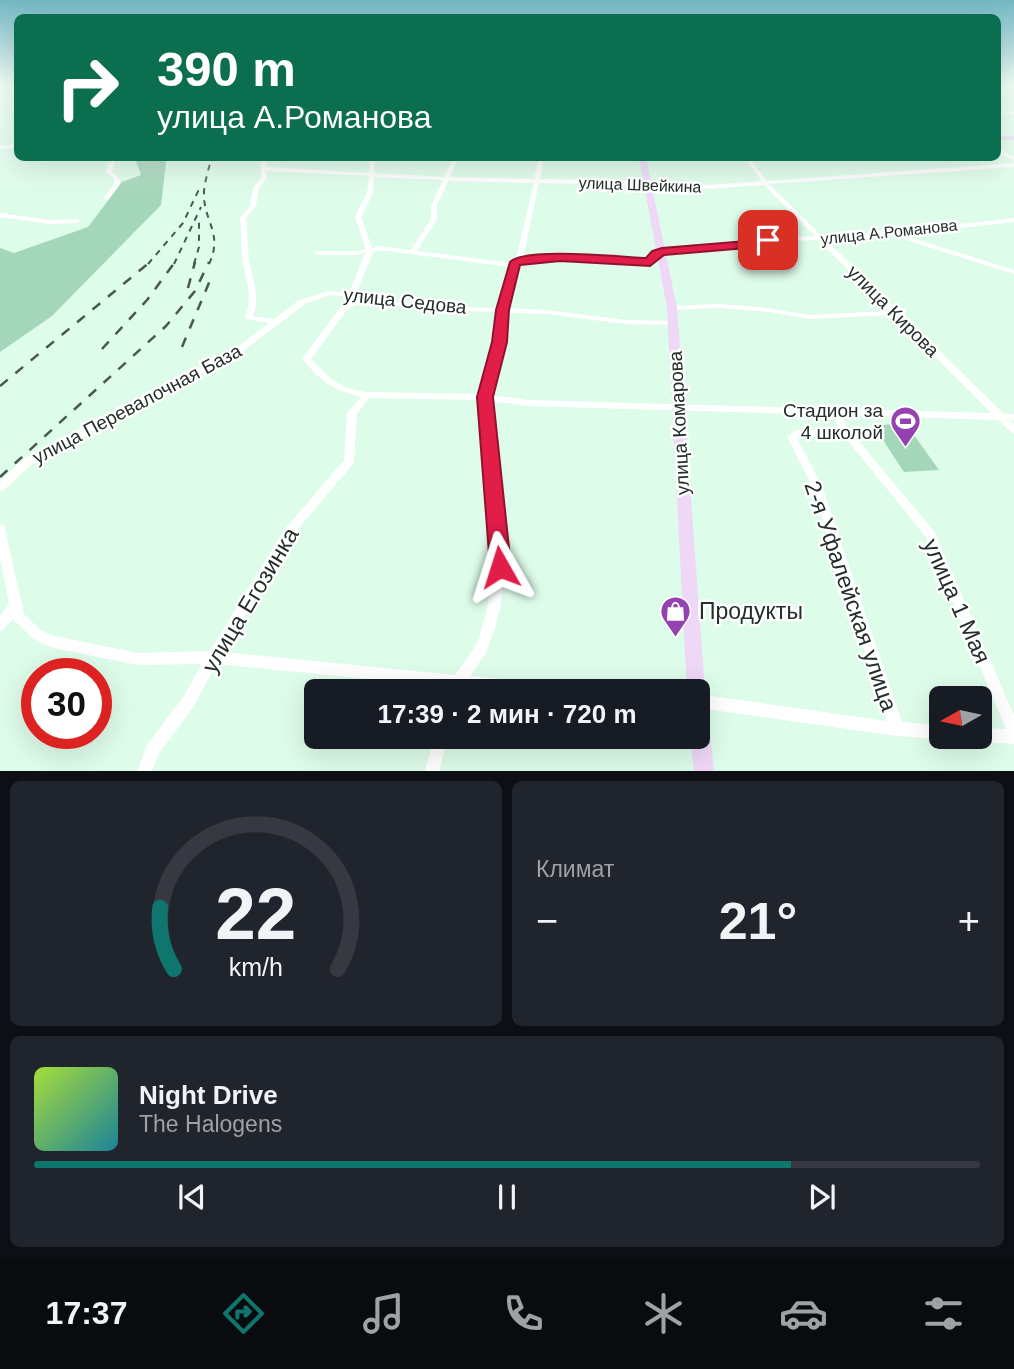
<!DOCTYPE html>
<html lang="ru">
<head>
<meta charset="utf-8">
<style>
  :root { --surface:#171b24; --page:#20242c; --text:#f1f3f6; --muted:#9ea1a6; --line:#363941; --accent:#0f766e }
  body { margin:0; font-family:Arial,sans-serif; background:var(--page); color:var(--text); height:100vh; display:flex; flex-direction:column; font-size:26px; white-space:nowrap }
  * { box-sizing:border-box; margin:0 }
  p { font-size:23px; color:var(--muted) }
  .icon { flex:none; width:38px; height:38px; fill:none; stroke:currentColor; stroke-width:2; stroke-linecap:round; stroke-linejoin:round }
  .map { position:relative; height:771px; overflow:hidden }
  .panel { display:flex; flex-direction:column; gap:10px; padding:10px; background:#0d0f14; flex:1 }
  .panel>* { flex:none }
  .hud { position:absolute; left:14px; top:14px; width:987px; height:147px; border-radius:10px; box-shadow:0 7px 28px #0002; background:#0b6e4f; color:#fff; overflow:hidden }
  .needle { width:46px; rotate:261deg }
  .tools { position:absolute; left:929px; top:686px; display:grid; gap:14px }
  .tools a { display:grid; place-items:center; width:63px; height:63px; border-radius:10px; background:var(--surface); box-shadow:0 7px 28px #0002; font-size:35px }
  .speed { position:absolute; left:21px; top:658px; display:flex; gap:14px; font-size:35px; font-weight:700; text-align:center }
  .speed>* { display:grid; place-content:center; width:91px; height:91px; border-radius:50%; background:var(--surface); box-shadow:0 7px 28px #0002; line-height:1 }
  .speed .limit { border:10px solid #d22; background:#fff; color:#111 }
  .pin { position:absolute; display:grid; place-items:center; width:60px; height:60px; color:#fff; margin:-30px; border-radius:14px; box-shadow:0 4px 10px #0006 }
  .me { position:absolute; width:77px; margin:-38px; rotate:354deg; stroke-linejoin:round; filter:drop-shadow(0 0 5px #0008) }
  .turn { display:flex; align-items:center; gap:24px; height:147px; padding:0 28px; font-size:32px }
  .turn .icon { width:91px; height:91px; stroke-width:2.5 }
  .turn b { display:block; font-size:49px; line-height:60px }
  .big { font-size:52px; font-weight:700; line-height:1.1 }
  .panel .tile { flex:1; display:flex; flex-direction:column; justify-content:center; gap:10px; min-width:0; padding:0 24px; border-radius:10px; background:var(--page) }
  .panel .dial { align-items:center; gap:0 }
  .dial svg { height:182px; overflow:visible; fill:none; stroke:var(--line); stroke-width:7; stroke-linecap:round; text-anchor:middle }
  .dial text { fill:var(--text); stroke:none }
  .song { display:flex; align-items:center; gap:21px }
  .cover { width:84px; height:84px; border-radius:10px; background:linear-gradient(135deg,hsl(80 70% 55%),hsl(190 70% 35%)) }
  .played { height:7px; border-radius:4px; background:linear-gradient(90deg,var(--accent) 80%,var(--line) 80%) }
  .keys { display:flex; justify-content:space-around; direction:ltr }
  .heat { display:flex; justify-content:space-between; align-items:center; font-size:38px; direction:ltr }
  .panel .tiles { flex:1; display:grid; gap:10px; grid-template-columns:1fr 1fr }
  .tile:last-child { grid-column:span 2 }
  .trip { position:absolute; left:304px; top:679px; width:406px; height:70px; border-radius:10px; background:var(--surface); box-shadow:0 7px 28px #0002; font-weight:700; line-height:70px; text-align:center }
  .dock { display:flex; height:112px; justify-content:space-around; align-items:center; background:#090b0e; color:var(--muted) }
  .dock .icon { width:49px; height:49px }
  .dock .active { color:var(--accent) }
  .dock b { font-size:32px; color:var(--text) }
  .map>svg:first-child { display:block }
  .green { fill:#a4d6ba }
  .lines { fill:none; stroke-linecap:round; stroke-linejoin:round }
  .street { fill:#fff; fill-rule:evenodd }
  .secondary { fill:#eed7f7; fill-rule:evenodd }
  .rail-far1 { stroke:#49574f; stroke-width:2; stroke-dasharray:6 6; stroke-linecap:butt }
  .rail { stroke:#49574f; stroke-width:2.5; stroke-dasharray:10 10; stroke-linecap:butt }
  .route { fill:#e11d48; stroke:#92132f; stroke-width:2 }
  .labels { text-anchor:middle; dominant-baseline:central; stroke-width:5; stroke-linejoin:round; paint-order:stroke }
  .far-street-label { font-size:16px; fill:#242f29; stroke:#fff }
  .street-label { font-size:19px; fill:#242f29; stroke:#fff }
  .poi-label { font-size:19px; fill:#242f29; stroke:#fff; text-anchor:end }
  .near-street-label { font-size:23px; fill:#242f29; stroke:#fff }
  .near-poi-label { font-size:23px; fill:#242f29; stroke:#fff; text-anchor:start }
</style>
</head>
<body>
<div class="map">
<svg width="1014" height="771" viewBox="0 0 1014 771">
  <rect width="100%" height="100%" fill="#defcea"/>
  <path class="green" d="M135,158H164L166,163L161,205L52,316L0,352V248L14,253L88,227L122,182L141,175Z
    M906,424L939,470L904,472L873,425Z"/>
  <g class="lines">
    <path class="street" d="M0,86H4L0,90Z
      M998,110L1014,112V114L998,112Z
      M18,144V147L0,150V146Z
      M998,148L1014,157V161L998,152Z
      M110,158H116L112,172L120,179V184L109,199L107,200L104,198L114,184V179L106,172Z
      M261,158H266V167L369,173L370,158H375L374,173L444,177L454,158H458L450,177L534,179L539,158H544L540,179L671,182L708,185L762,181L745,158H749L767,181L1014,163V167L769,184L822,236L863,234L883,230L924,228L1014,218V222L924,232L896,233L1014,270V274L890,235L889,234L863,238L826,240L1003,413L1014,414V420H1010L1014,424V433L1011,432L998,420L841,415L850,431L934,531L1014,715V744L980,742L975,740L974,737H980V728L1006,729L926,537L844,436H799L797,438L822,486L902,722L942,725V737H947L942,739L897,736L698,708V694L887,721L812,486L787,437L794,431L797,430H840L832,415L528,406L490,401L506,567L500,609L494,631L486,653L470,676L551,684L556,686L558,691H487L462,689L461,691H447L449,687L216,664L194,706L158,755L152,771H137L147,745L184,696L202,664L138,665L53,648L32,638L13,619L4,629L0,631V616L9,604L0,557V524L4,526L5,529L24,614L40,630L54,636L138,653L210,651L284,530L344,460L347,413L361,397C332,390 321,381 302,359L341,306L350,301L361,300L351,297L330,295L305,304L242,352L31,465L4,490L0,491V481L23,459L236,348L269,323L246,319L245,317C254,294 245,279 242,257C241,244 242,231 240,218L250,206L253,188L261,178ZM266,171L369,176L367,193L355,217L366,249L358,251H317L314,253L317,255H358L365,253L349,293L329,291L299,300L274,319L253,316C261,296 252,279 249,259C247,245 248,232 246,218L256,206L259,188L267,178ZM374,177L443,180L431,206V219L411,250L380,246L372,248L361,217L373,193ZM448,181L534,183L516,259L512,263L417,251L437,219V206ZM539,183L671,186L708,189L764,185L815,236L768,238L747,243L687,246L660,251L648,260L560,256L523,258ZM818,240L889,311L809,315L769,308L718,304L672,306L668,308L672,310L718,308L769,312L809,319L894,315L991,413L528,400L490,395L504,342L507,313L547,314L625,324L673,325L677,323L673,321L625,320L547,310L507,308L517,266L521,262L560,260L650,264L664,254L687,250L747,247L768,242ZM380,250L510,267L500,308L439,306L374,300L356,294L373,252ZM373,304L439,310L499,312L496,342L481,394L367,392L347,388L331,379L311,359L347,310L355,305ZM369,398L481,400L494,567L487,609L479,639L473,650L455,675L223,652L292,536L353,464L354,461L357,414Z
      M0,213L50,220L77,219L80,221L77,223L50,224L0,217Z
      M434,737H448L439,771H425Z"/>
    <path class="secondary" d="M998,136H1014V140H998Z
      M639,158H646L677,308L705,691L703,698L698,700V691H687L667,308Z
      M698,704L705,707L708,714L714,771H694L690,737H698Z"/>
    <path class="rail-far1" d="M148,264L183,223L201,185
      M174,264L201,207
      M194,264L199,247V220
      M209,264C223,235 205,222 204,197C203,185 209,170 211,158"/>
    <path class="rail" d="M188,288L195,262
      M182,347L211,278
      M102,349L147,300L175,262
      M0,386L150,262
      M0,477L166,326L195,291L209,262"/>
  </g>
  <linearGradient id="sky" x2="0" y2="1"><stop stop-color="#73b7c4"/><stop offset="0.44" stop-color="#f0fef6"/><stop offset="1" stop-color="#f0fef6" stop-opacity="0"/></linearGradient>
  <rect width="1014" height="194" fill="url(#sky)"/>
  <path class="route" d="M768,236L772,237V242L747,248L664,255L650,266L560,261L520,265L509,310L507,342L493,397L511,567L508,574L500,577L493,574L490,567L477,397L492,342L496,310L510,262C524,247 622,257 646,258L652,251L662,248L747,241Z"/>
  <defs>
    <symbol id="stadium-pin" viewBox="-11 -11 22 30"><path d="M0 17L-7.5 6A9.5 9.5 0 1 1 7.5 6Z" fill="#9442b0" stroke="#fff"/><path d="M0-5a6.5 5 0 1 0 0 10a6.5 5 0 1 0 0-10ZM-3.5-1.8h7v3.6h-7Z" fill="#fff"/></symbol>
    <symbol id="shop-pin" viewBox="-11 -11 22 30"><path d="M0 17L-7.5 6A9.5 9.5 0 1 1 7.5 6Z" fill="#9442b0" stroke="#fff"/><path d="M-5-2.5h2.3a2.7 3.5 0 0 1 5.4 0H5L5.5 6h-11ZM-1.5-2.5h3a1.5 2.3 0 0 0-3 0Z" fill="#fff"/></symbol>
  </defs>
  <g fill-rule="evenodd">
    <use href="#stadium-pin" x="888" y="404" width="35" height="47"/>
    <use href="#shop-pin" x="658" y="594" width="35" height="47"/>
  </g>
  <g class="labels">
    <g class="far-street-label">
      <text transform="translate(640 185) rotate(2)">улица Швейкина</text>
      <text transform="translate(889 232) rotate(-6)">улица А.Романова</text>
    </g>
    <g class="street-label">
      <text transform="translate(405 301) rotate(6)">улица Седова</text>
      <text transform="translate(893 311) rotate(45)">улица Кирова</text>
      <text transform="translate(137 404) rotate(-28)">улица Перевалочная База</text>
      <text transform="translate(679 423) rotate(-93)">улица Комарова</text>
    </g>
    <g class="poi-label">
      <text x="883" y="410">Стадион за<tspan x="883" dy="22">4 школой</tspan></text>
    </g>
    <g class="near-street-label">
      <text transform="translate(851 596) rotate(71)">2-я Уфалейская улица</text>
      <text transform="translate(250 600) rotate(-59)">улица Егозинка</text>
      <text transform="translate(957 601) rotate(66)">улица 1 Мая</text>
    </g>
    <g class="near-poi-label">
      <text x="699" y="611">Продукты</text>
    </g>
  </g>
</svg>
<div class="tools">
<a><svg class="needle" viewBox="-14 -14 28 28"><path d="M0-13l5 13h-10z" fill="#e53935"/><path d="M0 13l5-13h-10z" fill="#9ea1a6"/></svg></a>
</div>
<div class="speed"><div class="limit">30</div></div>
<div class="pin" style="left:768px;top:240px;background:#d93025"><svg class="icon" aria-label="arrive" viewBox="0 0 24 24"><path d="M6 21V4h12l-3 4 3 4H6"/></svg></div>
<svg class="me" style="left:500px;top:567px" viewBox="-20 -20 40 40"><path d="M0-17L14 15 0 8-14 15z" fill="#e11d48" stroke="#fff" stroke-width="4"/></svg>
<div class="trip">17:39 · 2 мин · 720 m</div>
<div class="hud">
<div class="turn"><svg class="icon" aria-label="right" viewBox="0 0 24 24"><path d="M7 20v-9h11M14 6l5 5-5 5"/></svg><div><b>390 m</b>улица А.Романова</div></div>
</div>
</div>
<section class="panel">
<div class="tiles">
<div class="tile dial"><svg viewBox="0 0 100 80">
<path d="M14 69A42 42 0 1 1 86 69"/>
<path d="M14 69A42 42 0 0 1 8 42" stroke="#0f766e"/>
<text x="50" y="56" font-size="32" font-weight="700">22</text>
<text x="50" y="72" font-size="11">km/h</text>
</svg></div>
<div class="tile"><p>Климат</p>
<div class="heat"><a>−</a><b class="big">21°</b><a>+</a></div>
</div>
<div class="tile">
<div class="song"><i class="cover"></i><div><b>Night Drive</b><p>The Halogens</p></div></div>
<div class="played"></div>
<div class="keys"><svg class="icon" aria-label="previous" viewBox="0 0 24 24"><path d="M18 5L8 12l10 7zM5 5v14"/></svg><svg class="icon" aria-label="pause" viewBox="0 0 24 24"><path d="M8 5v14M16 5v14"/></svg><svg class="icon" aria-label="next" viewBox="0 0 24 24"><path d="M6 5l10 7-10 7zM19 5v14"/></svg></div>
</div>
</div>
</section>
<nav class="dock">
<b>17:37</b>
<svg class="icon active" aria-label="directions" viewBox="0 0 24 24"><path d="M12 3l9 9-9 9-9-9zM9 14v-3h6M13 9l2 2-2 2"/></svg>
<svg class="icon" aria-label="music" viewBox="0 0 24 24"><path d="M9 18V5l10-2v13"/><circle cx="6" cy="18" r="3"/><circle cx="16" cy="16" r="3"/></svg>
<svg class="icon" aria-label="phone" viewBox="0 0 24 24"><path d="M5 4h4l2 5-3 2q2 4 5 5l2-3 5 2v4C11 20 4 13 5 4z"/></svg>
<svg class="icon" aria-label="climate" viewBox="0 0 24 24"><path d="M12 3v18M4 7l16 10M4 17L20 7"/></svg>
<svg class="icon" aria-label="car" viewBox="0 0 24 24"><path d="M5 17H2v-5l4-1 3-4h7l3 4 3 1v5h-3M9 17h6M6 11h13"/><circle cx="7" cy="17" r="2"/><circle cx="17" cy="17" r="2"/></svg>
<svg class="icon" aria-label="filters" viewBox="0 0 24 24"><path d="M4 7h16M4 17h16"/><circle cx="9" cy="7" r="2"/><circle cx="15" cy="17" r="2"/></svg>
</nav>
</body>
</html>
